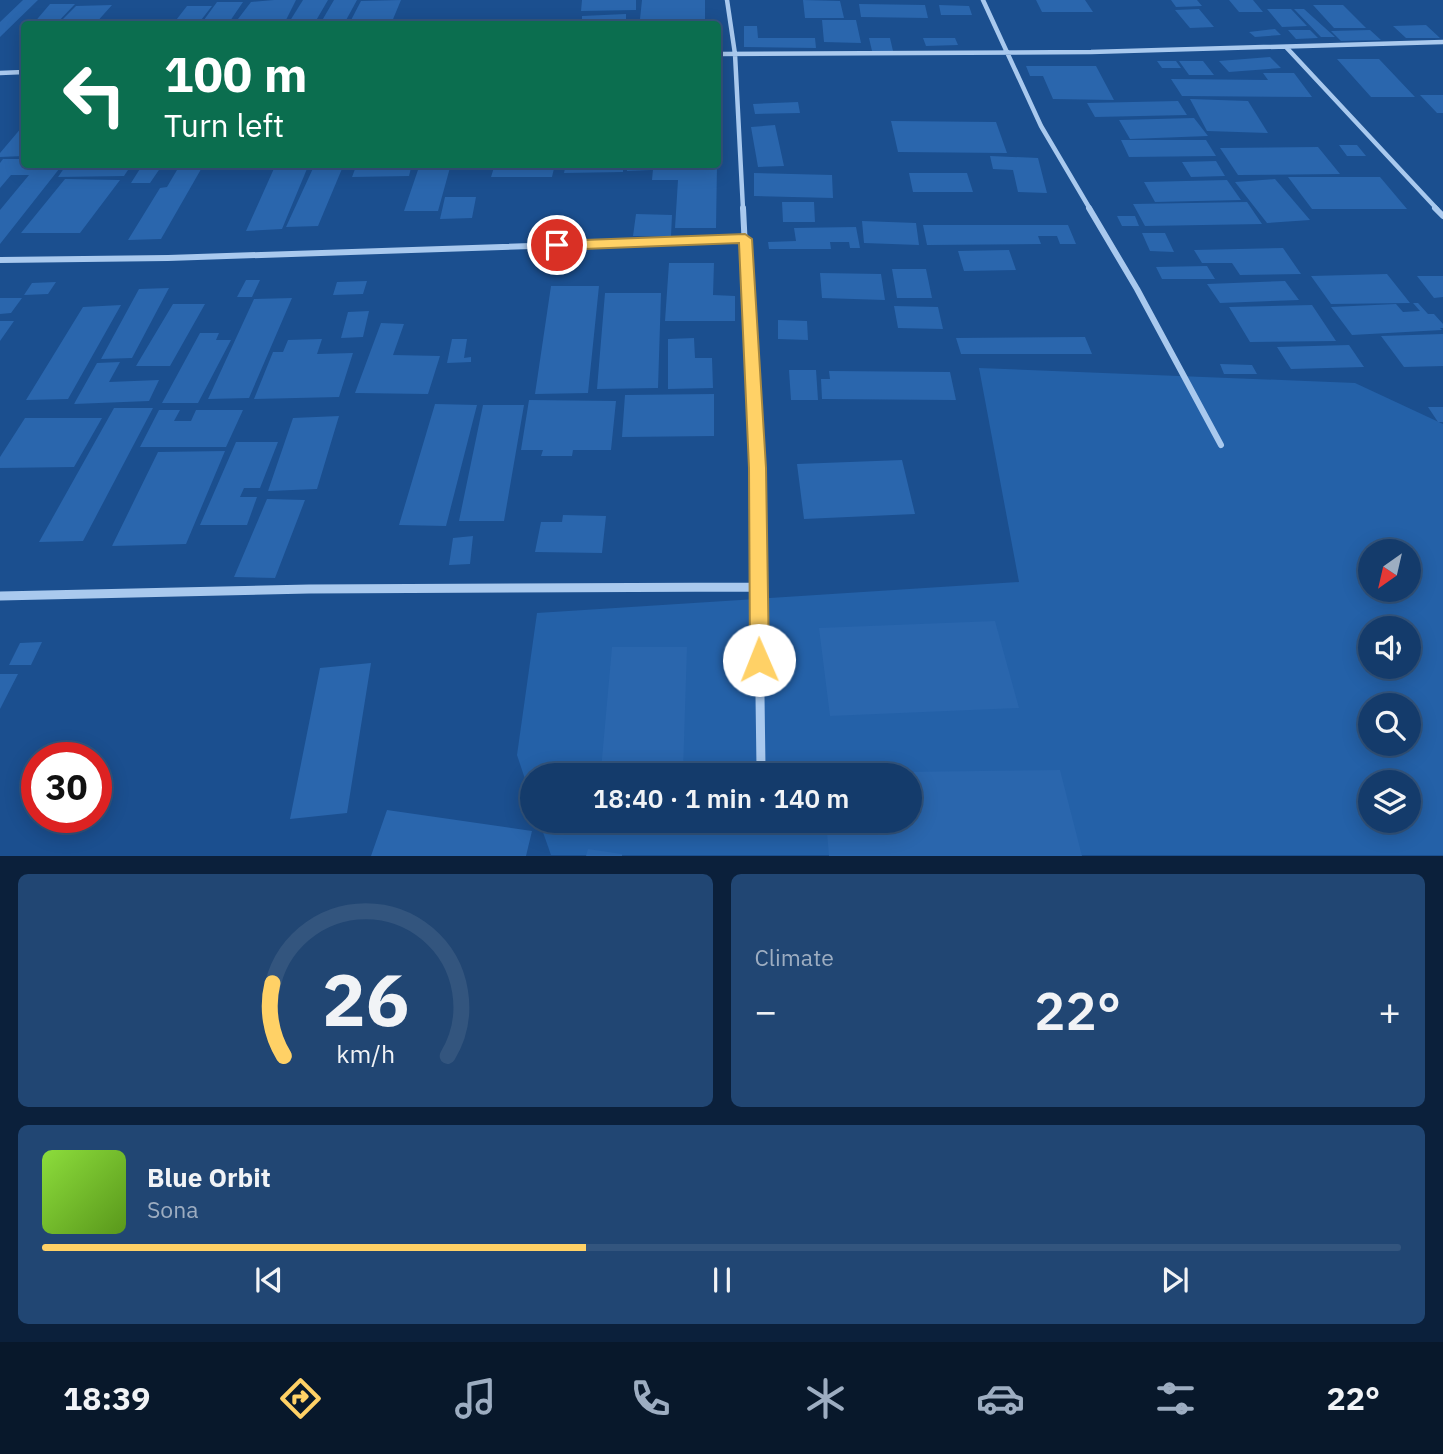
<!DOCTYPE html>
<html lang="en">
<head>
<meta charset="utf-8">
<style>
  :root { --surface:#143b6b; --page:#214673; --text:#f1f3f6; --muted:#9dadc1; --line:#33557e; --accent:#ffd166 }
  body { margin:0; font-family:"IBM Plex Sans",sans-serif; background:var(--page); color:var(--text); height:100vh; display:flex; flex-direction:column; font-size:26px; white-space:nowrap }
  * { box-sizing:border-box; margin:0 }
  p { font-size:23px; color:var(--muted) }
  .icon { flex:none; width:38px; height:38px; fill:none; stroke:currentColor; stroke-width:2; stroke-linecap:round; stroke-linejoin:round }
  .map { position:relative; height:856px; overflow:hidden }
  .sheet { display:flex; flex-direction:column; gap:18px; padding:18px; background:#0b203b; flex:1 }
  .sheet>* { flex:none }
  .banner { position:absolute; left:21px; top:21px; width:700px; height:147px; border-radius:7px; box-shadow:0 4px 18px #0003,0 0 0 2px var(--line); background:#0b6e4f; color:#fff; overflow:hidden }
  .needle { width:46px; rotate:214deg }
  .fabs { position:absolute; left:1358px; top:539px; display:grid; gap:14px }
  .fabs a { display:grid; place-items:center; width:63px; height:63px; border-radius:50%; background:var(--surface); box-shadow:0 4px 18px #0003,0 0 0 2px var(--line); font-size:35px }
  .speed { position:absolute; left:21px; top:742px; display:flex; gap:14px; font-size:35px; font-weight:700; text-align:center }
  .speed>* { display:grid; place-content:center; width:91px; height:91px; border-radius:50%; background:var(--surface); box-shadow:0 4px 18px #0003,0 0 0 2px var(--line); line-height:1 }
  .speed .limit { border:10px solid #d22; background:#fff; color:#111 }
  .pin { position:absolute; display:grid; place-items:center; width:60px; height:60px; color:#fff; margin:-30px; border:4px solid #fff; border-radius:50%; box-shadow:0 2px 7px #0007 }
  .me { position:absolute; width:77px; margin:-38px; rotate:359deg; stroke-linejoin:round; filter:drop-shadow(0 0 5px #0008) }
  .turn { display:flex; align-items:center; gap:24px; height:147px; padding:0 28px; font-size:32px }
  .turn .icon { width:91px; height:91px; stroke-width:2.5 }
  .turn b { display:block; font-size:49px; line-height:60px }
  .big { font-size:52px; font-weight:600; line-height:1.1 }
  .sheet .widget { flex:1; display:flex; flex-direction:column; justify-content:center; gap:10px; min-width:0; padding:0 24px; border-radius:10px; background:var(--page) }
  .sheet .dial { align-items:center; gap:0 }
  .dial svg { height:182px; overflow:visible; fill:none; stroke:var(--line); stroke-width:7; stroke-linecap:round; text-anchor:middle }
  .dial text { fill:var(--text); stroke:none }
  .song { display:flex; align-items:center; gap:21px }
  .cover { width:84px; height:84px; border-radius:10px; background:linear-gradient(135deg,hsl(90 70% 55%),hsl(90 70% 35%)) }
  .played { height:7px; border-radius:4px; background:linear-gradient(90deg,var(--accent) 40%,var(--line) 40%) }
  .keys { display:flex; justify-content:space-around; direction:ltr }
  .heat { display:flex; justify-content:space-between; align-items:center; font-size:38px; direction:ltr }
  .sheet .tiles { flex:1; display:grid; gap:18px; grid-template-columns:1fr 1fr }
  .widget:last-child { grid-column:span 2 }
  .trip { position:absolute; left:520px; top:763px; width:402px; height:70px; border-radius:35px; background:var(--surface); box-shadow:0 4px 18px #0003,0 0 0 2px var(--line); font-weight:600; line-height:70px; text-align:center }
  .tabs { display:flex; height:112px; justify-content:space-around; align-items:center; background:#08182b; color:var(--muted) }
  .tabs .icon { width:49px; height:49px }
  .tabs .active { color:var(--accent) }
  .tabs b { font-size:32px; color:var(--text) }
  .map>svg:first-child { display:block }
  .green { fill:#2461a8; fill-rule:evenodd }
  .building { fill:#2a66ad }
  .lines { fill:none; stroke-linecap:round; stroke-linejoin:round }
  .minor-far2 { stroke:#a9c9ee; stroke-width:4.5 }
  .minor-far1 { stroke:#a9c9ee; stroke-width:6 }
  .minor { stroke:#a9c9ee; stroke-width:9 }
  .route { fill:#ffd166; stroke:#a68842; stroke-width:2 }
</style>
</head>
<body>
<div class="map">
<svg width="1443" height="856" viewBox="0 0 1443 856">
  <rect width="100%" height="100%" fill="#1b4f8f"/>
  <path class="green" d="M979,368L1355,383L1443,424V855H551L539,821H910V775H532V800L517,755L537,613L1019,582ZM1370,551H1409V590H1370ZM1370,628H1409V667H1370ZM1370,705H1409V744H1370ZM1370,782H1409V821H1370Z"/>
  <path class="building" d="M23,0H38L0,37V22Z
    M274,0H296L286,20L281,24H240L244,20L238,19L251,2Z
    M303,0H328L314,24H288Z
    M334,0H357L344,24H334L340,21L337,20L329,24H320Z
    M401,0L391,24H349L361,1Z
    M582,0H636V10L581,11Z
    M642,0H705V19H640Z
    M803,0L840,1L844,18H805Z
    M1036,0H1085L1093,12H1042Z
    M1171,0H1197L1202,6L1176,7Z
    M1229,0H1253L1263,12H1239Z
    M217,2H243L228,24H201Z
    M50,4H75L56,24H33Z
    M859,4L925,5L928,18L861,17Z
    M112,5L95,24H58L76,6Z
    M939,5L969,6L972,15H941Z
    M1313,5H1343L1366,28H1334Z
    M187,6H212L198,24H173Z
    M1199,9L1214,27L1190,28L1175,10Z
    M1267,9H1291L1307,26L1282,27Z
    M1294,9H1304L1335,37H1321Z
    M626,14V24H582V16Z
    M822,20H856L861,43L824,42Z
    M1426,25L1440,38H1406L1393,26Z
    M744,26H757L758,38H815L816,48L744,47Z
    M1275,29L1281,35L1255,37L1249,32Z
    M1288,30H1310L1318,38L1296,39Z
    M1370,30L1381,40L1341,41L1331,31Z
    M869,38H890L893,51H872Z
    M923,38H955L958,45L926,46Z
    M1270,57L1281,68L1229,72L1219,61Z
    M1337,59H1379L1415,97H1371Z
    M1157,61H1176L1181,68H1162Z
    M1179,61H1203L1214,75H1189Z
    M1026,66H1096L1114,100L1053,99L1043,76H1030Z
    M1263,73H1294L1312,97L1182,96L1171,79L1268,80Z
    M1420,95H1443V113H1437Z
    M1190,99L1248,101L1268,133L1207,131Z
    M1178,101L1187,115L1095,117L1087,103Z
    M798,102L800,113L755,114L753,104Z
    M1194,118L1208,136L1130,139L1119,120Z
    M891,121L996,122L1007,153L898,152Z
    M775,125L784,166L758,167L751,127Z
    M22,127H24V156L0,157V153Z
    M1121,140H1206L1216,156L1129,157Z
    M1339,145H1357L1366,156H1347Z
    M1318,147L1340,174L1238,175L1220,148Z
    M990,156L1038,158L1047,193L1018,192L1013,170L993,169Z
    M3,159H24V164H63L0,244V210L29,175H11L0,188V163Z
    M1216,161L1225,176L1191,177L1182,162Z
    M67,164H132L124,176L58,177Z
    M143,164H163L150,183H131Z
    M171,164H204L161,239L128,240L160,188L167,187L177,170H167Z
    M276,164H309L282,229L246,231Z
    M315,164H344L318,226L286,227Z
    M357,164H412L409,176L352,177Z
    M420,164H451L438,211H404Z
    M495,164H555L552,177H491Z
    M566,164H623V172L564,173Z
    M627,164H651V170L627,171Z
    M677,164H717L716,228H675L678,180H652L653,169H677Z
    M754,173L832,175L833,198L754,196Z
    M909,173H967L973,192H913Z
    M1288,177H1380L1407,209H1312Z
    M65,179L120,180L80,233H21Z
    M1275,179L1310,220L1267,223L1235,182Z
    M1227,180L1241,200L1155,202L1144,182Z
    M445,197H476L472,218L440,219Z
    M782,202H814L815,222H783Z
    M1247,202L1262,224L1145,226L1133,204Z
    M636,214L672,215L671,236H633Z
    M1117,216H1135L1139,226H1122Z
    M862,221L916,223L919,245L864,243Z
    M923,225H1068L1076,244H1060L1057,236H1038L1041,244L927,245Z
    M856,227L860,248H850L849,242H830L831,249H769L768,242L796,241L794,228Z
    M1142,233H1165L1174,252L1150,251Z
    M1283,248L1301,274L1240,275L1232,263H1202L1194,250Z
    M1009,250L1016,270L964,271L958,251Z
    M669,263H714L713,295L735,296V321H665Z
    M1207,266L1215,279H1162L1156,267Z
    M892,269H926L932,298H897Z
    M820,273L881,274L885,300L822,298Z
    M1387,274L1410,303L1331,304L1311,276Z
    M1417,276H1443V297L1434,298Z
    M246,280H260L252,297H237Z
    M367,281L363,294L333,295L337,282Z
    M1285,281L1299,300L1220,303L1207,284Z
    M56,282L48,294L24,295L32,283Z
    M551,286H599L588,393L535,394Z
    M169,288L132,358L101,359L139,289Z
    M605,293H661L658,388L597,389Z
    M0,298H22L11,313L0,314Z
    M292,298L249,398L208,399L254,299Z
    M1413,303H1418L1428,314H1434L1443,324V328H1440L1442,330L1352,335L1331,307L1396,304L1403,312L1420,311Z
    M173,304H205L170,366H136Z
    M121,305L68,399L26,400L83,307Z
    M1312,305L1336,341L1250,342L1229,307Z
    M894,306L938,307L943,329L898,328Z
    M369,311L363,337L341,338L348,312Z
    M778,320L807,321L808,340L778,339Z
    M0,321H14L0,341Z
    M381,323L404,324L393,355L440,356L428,394L355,393Z
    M200,333H219L216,340H231L198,403H162Z
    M1443,334V366L1404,367L1381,336Z
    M1085,337L1092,354H961L956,338Z
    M694,338L695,358H712L713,388L668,389V339Z
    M322,339L317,354L353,353L339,397L254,399L273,352H283L288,340Z
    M452,339H467L464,358L471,357V362L447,363Z
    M1349,345L1364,367L1291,369L1277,347Z
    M120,362L109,382L159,380L149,401L74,404L97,363Z
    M1220,364L1252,365L1257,374H1224Z
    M789,370H816L818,400H791Z
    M829,371L950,372L956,400L822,399L821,379H830Z
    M714,394V436L622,437L625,395Z
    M529,400L616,401L611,450H573L572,456H541L543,450H521Z
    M435,404L477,405L446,526L399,525Z
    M483,405H524L504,521H459Z
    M1428,407H1443V422H1438Z
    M114,408H153L83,541L39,542Z
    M159,410H180L174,421H191L196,410H243L226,447H140Z
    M339,416L317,489L268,491L293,418Z
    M25,418H102L74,467L0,468V457Z
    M236,442H278L260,488H244L240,497H257L247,525H200Z
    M225,451L186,544L112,546L158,452Z
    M902,460L915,514L804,519L797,464Z
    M267,499L305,500L275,578L234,577Z
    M563,515L606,516L602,553L535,552L541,522H562Z
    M473,536L470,564L449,565L453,538Z
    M995,621L1019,708L830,716L819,628Z
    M42,642L31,665H9L20,643Z
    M612,647H687L683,772L601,770Z
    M371,663L347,813L290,819L320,668Z
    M0,674H18L0,709Z
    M1060,770L1082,856H829L826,821H910V775H822V773Z
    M387,810L532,831L526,856H371Z
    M588,849L622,854V856H586Z"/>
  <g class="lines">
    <path class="minor-far2" d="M727,0L735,54L743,209
      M983,0L1041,126L1090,209
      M1286,47L1437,209
      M718,54L1091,52L1443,42
      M0,73L24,72"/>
    <path class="minor-far1" d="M743,208L757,487
      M1089,208L1137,289L1221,445
      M1435,208L1443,216
      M0,260L168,258L745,239"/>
    <path class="minor" d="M757,485L761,767
      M0,596L309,589L757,587"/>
  </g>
  <path class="route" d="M745,234L752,239L766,468L769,660L766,667L759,670L752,667L750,660L749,468L739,243L557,250L550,245L557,241Z"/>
</svg>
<div class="fabs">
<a><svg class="needle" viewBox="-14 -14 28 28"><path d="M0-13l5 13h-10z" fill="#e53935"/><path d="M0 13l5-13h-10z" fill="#9dadc1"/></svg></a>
<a><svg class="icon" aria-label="sound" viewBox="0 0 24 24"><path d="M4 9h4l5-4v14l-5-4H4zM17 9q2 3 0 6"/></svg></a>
<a><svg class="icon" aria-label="search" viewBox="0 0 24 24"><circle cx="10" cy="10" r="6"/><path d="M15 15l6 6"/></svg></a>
<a><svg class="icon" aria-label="layers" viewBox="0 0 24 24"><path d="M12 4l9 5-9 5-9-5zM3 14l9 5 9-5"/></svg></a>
</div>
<div class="speed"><div class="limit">30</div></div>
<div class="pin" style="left:557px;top:245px;background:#d93025"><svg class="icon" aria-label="arrive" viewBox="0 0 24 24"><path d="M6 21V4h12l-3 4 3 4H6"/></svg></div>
<svg class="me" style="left:759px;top:660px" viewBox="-20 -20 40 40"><circle r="19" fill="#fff"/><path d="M0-13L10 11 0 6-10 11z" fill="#ffd166"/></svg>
<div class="trip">18:40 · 1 min · 140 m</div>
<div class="banner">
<div class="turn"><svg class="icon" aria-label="left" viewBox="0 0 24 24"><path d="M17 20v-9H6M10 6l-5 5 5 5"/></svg><div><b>100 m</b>Turn left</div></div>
</div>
</div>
<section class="sheet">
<div class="tiles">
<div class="widget dial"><svg viewBox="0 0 100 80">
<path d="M14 69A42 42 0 1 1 86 69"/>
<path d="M14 69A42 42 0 0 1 9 37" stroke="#ffd166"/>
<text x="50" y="56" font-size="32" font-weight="700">26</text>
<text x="50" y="72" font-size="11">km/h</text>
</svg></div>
<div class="widget"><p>Climate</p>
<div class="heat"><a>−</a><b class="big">22°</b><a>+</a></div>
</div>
<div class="widget">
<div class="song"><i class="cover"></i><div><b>Blue Orbit</b><p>Sona</p></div></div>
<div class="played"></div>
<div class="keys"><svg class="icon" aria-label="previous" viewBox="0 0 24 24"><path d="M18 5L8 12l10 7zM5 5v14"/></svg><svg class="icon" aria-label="pause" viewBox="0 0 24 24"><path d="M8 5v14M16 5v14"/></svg><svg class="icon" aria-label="next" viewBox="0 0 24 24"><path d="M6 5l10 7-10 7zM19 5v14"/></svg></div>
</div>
</div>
</section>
<nav class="tabs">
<b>18:39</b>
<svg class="icon active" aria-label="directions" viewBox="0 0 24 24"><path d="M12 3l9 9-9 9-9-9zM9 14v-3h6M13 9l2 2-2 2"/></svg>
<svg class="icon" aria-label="music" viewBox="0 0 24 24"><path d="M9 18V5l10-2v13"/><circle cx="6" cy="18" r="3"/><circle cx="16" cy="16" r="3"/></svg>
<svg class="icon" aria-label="phone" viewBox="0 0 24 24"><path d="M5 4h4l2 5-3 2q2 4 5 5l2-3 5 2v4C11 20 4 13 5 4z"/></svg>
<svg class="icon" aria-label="climate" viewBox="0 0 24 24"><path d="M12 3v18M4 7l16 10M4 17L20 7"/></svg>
<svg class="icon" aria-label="car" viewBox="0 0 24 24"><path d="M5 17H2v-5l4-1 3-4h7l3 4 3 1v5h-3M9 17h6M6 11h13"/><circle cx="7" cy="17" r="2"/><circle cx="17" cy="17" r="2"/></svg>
<svg class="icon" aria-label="filters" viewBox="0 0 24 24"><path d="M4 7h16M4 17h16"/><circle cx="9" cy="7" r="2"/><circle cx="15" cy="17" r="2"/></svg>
<b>22°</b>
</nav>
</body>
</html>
